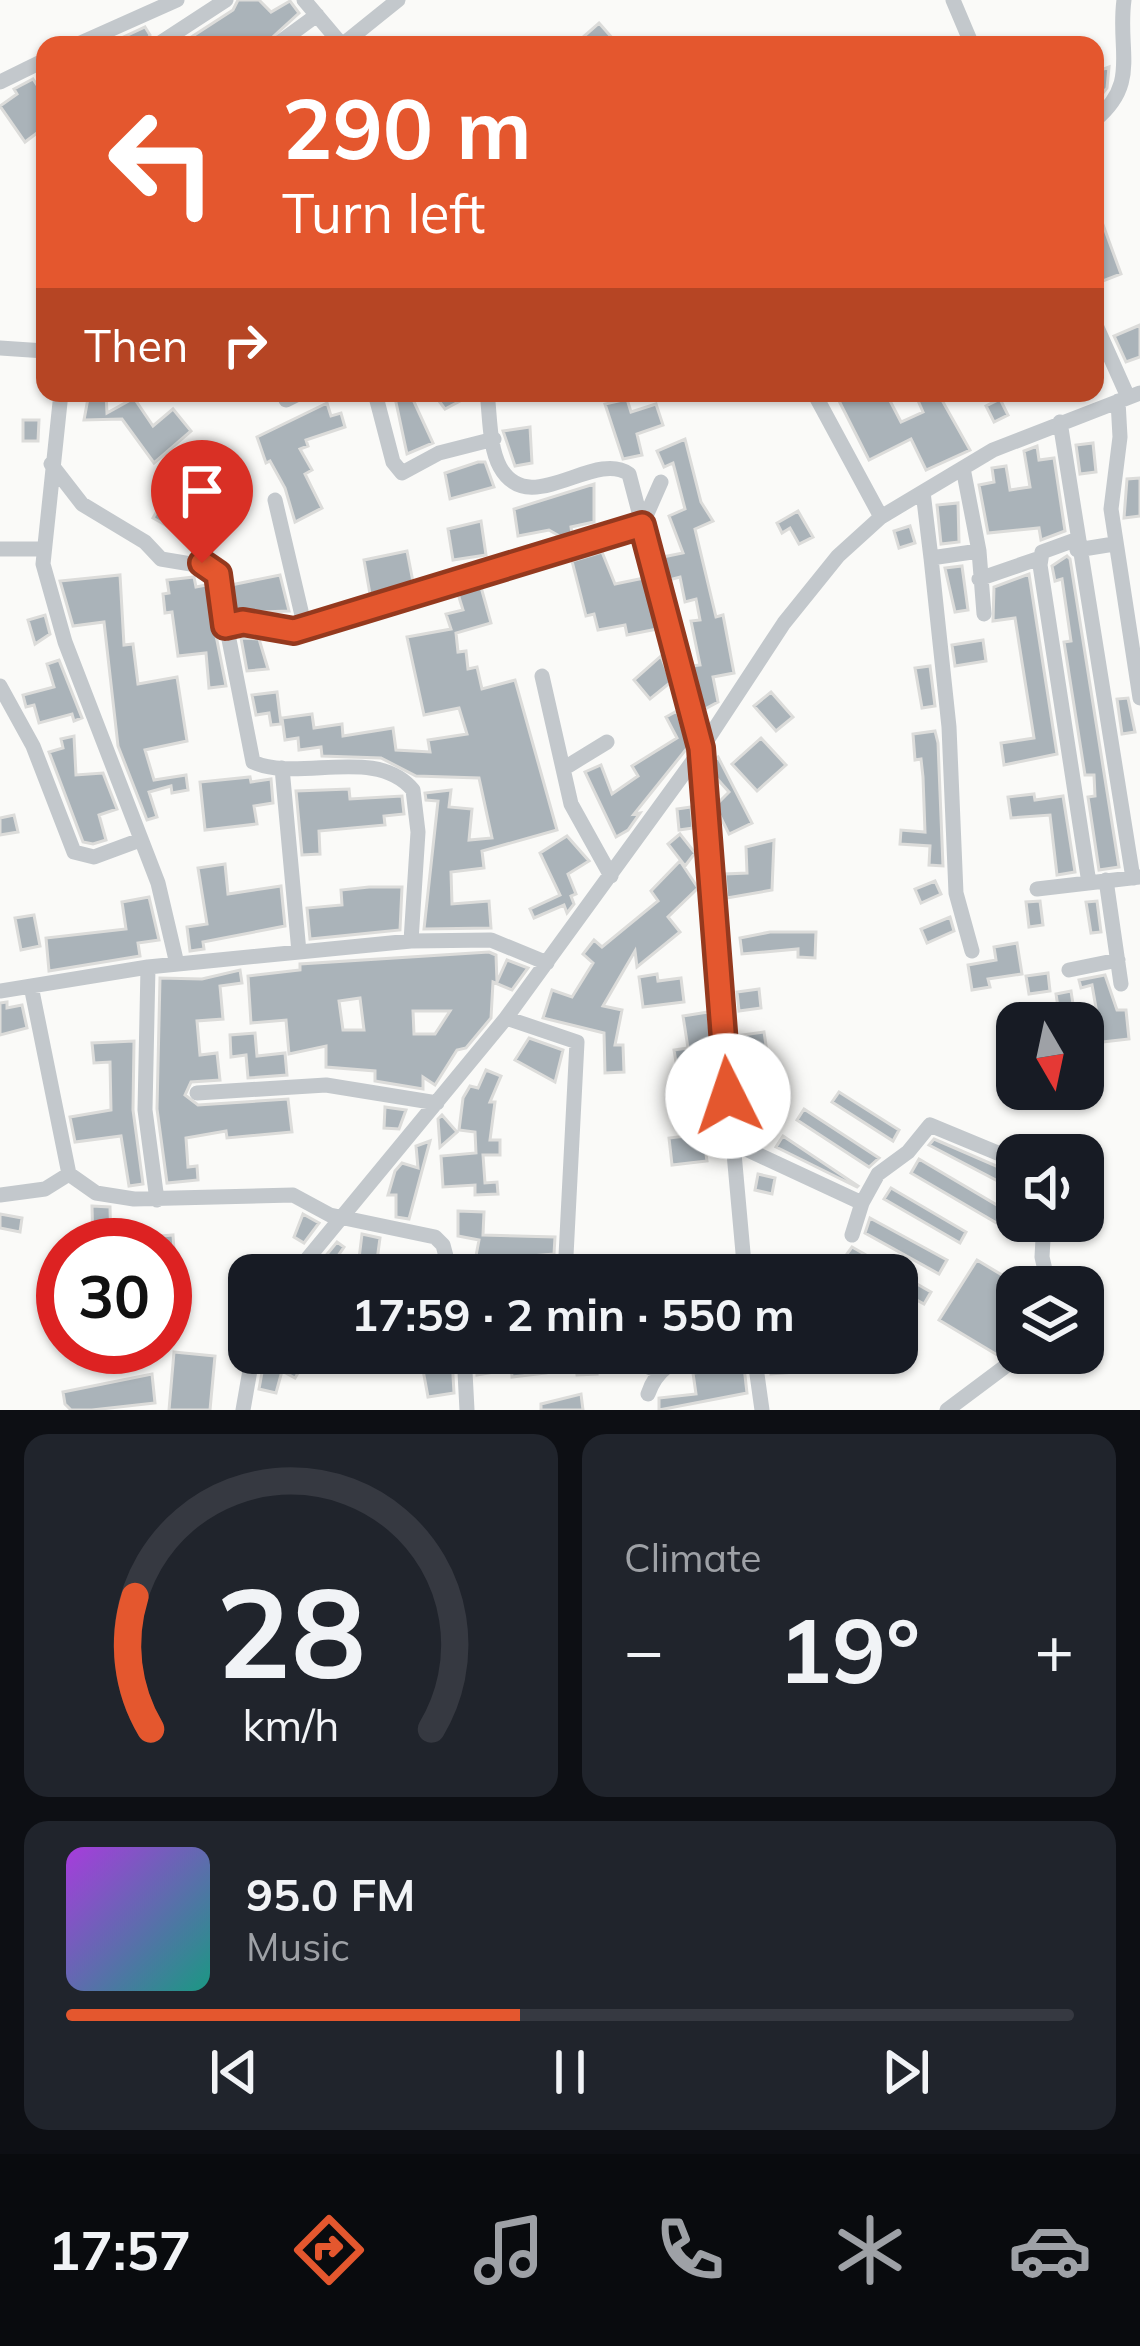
<!DOCTYPE html>
<html lang="en">
<head>
<meta charset="utf-8">
<style>
  :root { --surface:#171b24; --page:#20242c; --text:#f1f3f6; --muted:#9ea1a6; --line:#363941; --accent:#e4572e }
  body { margin:0; font-family:Mulish,sans-serif; background:var(--page); color:var(--text); height:100vh; display:flex; flex-direction:column; font-size:45px; white-space:nowrap }
  * { box-sizing:border-box; margin:0 }
  p { font-size:39px; color:var(--muted) }
  .icon { flex:none; width:66px; height:66px; fill:none; stroke:currentColor; stroke-width:2; stroke-linecap:round; stroke-linejoin:round }
  .map { position:relative; height:1410px; overflow:hidden }
  .drawer { display:flex; flex-direction:column; gap:24px; padding:24px; background:#0d0f14; flex:1 }
  .drawer>* { flex:none }
  .hud { position:absolute; left:36px; top:36px; width:1068px; height:366px; border-radius:24px; box-shadow:0 3px 9px #0004; background:#e4572e; color:#fff; overflow:hidden }
  .needle { width:78px; rotate:171deg }
  .buttons { position:absolute; left:996px; top:1002px; display:grid; gap:24px }
  .buttons a { display:grid; place-items:center; width:108px; height:108px; border-radius:24px; background:var(--surface); box-shadow:0 3px 9px #0004; font-size:60px }
  .speed { position:absolute; left:36px; top:1218px; display:flex; gap:24px; font-size:60px; font-weight:700; text-align:center }
  .speed>* { display:grid; place-content:center; width:156px; height:156px; border-radius:50%; background:var(--surface); box-shadow:0 3px 9px #0004; line-height:1 }
  .speed .limit { border:18px solid #d22; background:#fff; color:#111 }
  .pin { position:absolute; display:grid; place-items:center; width:102px; height:102px; color:#fff; margin:-123px -51px; border-radius:50% 50% 50% 0; rotate:-45deg; box-shadow:0 0 12px #0007 }
  .pin .icon { rotate:45deg }
  .me { position:absolute; width:132px; margin:-66px; rotate:356deg; stroke-linejoin:round; filter:drop-shadow(0 0 9px #0008) }
  .turn { display:flex; align-items:center; gap:42px; height:252px; padding:0 48px; font-size:54px }
  .turn .icon { width:156px; height:156px; stroke-width:2.5 }
  .turn b { display:block; font-size:84px; line-height:102px }
  .then { display:flex; align-items:center; height:114px; padding:0 48px; background:#0003; gap:24px; font-size:45px }
  .big { font-size:90px; font-weight:700; line-height:1.1 }
  .drawer .card { flex:1; display:flex; flex-direction:column; justify-content:center; gap:18px; min-width:0; padding:0 42px; border-radius:24px; background:var(--page) }
  .drawer .dial { align-items:center; gap:0 }
  .dial svg { height:312px; overflow:visible; fill:none; stroke:var(--line); stroke-width:7; stroke-linecap:round; text-anchor:middle }
  .dial text { fill:var(--text); stroke:none }
  .song { display:flex; align-items:center; gap:36px }
  .cover { width:144px; height:144px; border-radius:18px; background:linear-gradient(135deg,hsl(280 70% 55%),hsl(170 70% 35%)) }
  .played { height:12px; border-radius:6px; background:linear-gradient(90deg,var(--accent) 45%,var(--line) 45%) }
  .keys { display:flex; justify-content:space-around; direction:ltr }
  .heat { display:flex; justify-content:space-between; align-items:center; font-size:66px; direction:ltr }
  .drawer .tiles { flex:1; display:grid; gap:24px; grid-template-columns:1fr 1fr }
  .card:last-child { grid-column:span 2 }
  .trip { position:absolute; left:228px; top:1254px; width:690px; height:120px; border-radius:24px; background:var(--surface); box-shadow:0 3px 9px #0004; font-weight:700; line-height:120px; text-align:center }
  .dock { display:flex; height:192px; justify-content:space-around; align-items:center; background:#090b0e; color:var(--muted) }
  .dock .icon { width:84px; height:84px }
  .dock .selected { color:var(--accent) }
  .dock b { font-size:54px; color:var(--text) }
  .map>svg:first-child { display:block }
  .building { fill:#aab3b9; stroke:#dcdcda; stroke-width:3; fill-rule:evenodd }
  .lines { fill:none; stroke-linecap:round; stroke-linejoin:round }
  .minor { stroke:#c3c8cc; stroke-width:15 }
  .route-casing { stroke:#94391e; stroke-width:30 }
  .route { stroke:#e4572e; stroke-width:21 }
</style>
</head>
<body>
<div class="map">
<svg width="1140" height="1410" viewBox="0 0 1140 1410">
  <rect width="100%" height="100%" fill="#fafaf8"/>
  <path class="building" d="M238,0H259L271,12L290,1L299,13L264,45H179L233,10Z
    M599,23L614,40L608,45H574Z
    M145,27L150,35L145,45L113,42Z
    M1109,67L1107,88L1095,103V72Z
    M33,79L45,97V127L25,142L0,106L17,94L14,89Z
    M1098,211L1121,274L1095,284V212Z
    M1140,325V357L1126,362L1114,336Z
    M89,393H106L107,413L134,398L153,426L173,409L191,431L154,463L122,419L84,420Z
    M394,393H410L433,443L407,454Z
    M433,393H475L445,409Z
    M835,393H886L901,422L923,412L916,396L938,393L970,450L926,470L911,439L869,460Z
    M627,399L631,412L656,404L663,425L637,434L642,455L623,459L605,404Z
    M1000,399L1008,415L994,422L986,406Z
    M327,403L331,416L341,413L345,427L306,440L308,446L300,449L312,470L305,474L322,508L295,522L285,488L270,461L266,463L257,437Z
    M23,420H39L38,441H23Z
    M530,427L532,463L515,466L503,431Z
    M685,439L701,502L713,521L695,529L716,617L723,615L734,673L713,677L718,702L703,710L692,666L700,665L691,621L700,620L696,599L685,602L680,577L669,580L663,557L683,553L669,516L685,509L673,463L664,467L657,451Z
    M1093,443L1096,472L1080,474L1076,445Z
    M1037,446L1039,460L1054,458L1065,531L1041,540L1039,528L988,533L979,485L994,482L992,468L1006,466L1010,490L1030,487L1024,451Z
    M478,462H485L494,487L450,499L445,473Z
    M1140,478V516L1124,518L1127,479Z
    M594,484V522L571,527L572,534L561,537L549,530L518,536L514,509Z
    M165,497L204,516L197,528L190,524L183,535L153,518Z
    M958,503L959,542L941,544L937,505Z
    M798,511L813,537L799,544L790,528L782,533L777,523Z
    M481,521L486,555L453,560L448,529Z
    M910,526L915,543L899,548L894,531Z
    M407,551L413,582L370,594L364,560Z
    M602,552L615,584L644,578L657,629L627,635L625,625L598,630L594,614L586,616L572,561Z
    M1067,556L1070,559L1119,867L1099,870L1088,797L1095,796L1094,775H1085L1064,642L1071,641L1062,579L1055,581L1052,566Z
    M962,566L968,610L955,612L945,568Z
    M1029,574L1057,754L1004,765L1001,743L1034,738L1015,618L993,621L994,587Z
    M120,575L124,645L133,644L138,684L177,677L187,741L145,750L154,780L186,775L188,790L172,793L171,786L149,792L157,817L147,820L118,746L104,622L73,626L60,581Z
    M280,575L289,611L236,613L231,585Z
    M194,577L196,587L206,585L226,686L209,688L206,653L178,656L172,612L165,613L163,594L169,593L167,580Z
    M481,587L491,623L456,633L458,652L466,651L468,669L477,667L482,689L515,680L557,830L482,851L484,868L451,872L452,904L489,901L491,928L424,929L438,801L426,800L425,793L451,790L449,807L472,809L469,840L492,838L479,778L416,776L381,758L322,756L321,747L299,750L298,738L285,740L282,718L312,714L314,728L342,724L343,736L393,728L396,750L430,752L428,740L467,734L459,708L424,715L407,637L451,629L446,614L463,610L458,594Z
    M45,615L50,634L35,644L28,620Z
    M241,638L259,639L268,669L247,671Z
    M983,640L986,661L955,666L952,645Z
    M661,656L671,682L650,699L634,680Z
    M59,660L82,718L74,721L72,714L39,723L34,705L26,707L23,695L54,687L47,664Z
    M930,666L935,706L922,708L915,668Z
    M277,692L281,724L271,725L269,713L256,715L252,695Z
    M771,692L793,717L776,731L754,706Z
    M1128,698L1135,732L1122,734L1117,699Z
    M677,711L688,747L634,814L640,813L628,830L616,837L585,772L601,765L612,794L638,776L632,766L677,738L666,717Z
    M935,731L938,743L943,866L929,865L930,846L900,844L901,830L925,832L923,777L921,759L915,760L913,734Z
    M74,736L76,775L103,773L117,809L99,815L106,840L93,844L83,842L49,752L63,748L61,739Z
    M761,738L786,765L757,791L732,764Z
    M718,757L752,823L729,834L715,806L729,792L712,773L711,763Z
    M250,777L251,782L271,779L273,803L254,806L257,824L205,830L200,782Z
    M349,789L350,799L402,796L404,814L384,816L385,825L319,831L320,854L302,855L296,791Z
    M1034,794L1035,800L1063,796L1075,872L1057,875L1050,815L1011,818L1008,797Z
    M691,807L693,828L679,830L677,809Z
    M14,815L18,832L0,835V818Z
    M680,834L695,853L685,866L668,844Z
    M567,836L589,861L568,874L576,894L571,896L574,904L567,913L564,905L534,918L530,909L560,895L540,853Z
    M774,840L772,890L727,898L725,874L747,873L746,847Z
    M680,861L698,888L668,917L680,932L637,967L635,951L603,1006L622,1010L615,1045H623L624,1072L605,1073L604,1033L543,1018L552,990L572,997L593,963L583,954L594,940L602,947L658,901L651,891Z
    M225,864L228,894L281,886L285,926L203,942L204,949L190,951L187,927L207,924L198,868Z
    M935,881L941,894L921,903L915,889Z
    M369,887H402L400,930L310,939L307,908L342,905L341,890Z
    M149,897L159,940L138,943L140,956L49,971L46,938L126,929L122,902Z
    M1040,901L1043,925L1029,927L1026,902Z
    M1097,901L1101,932L1091,933L1086,902Z
    M34,915L40,946L21,950L15,918Z
    M950,917L954,931L927,943L921,929Z
    M770,932H816L815,958L798,957V949L742,954L740,938Z
    M1017,943L1022,974L988,979L990,987L972,990L968,965L996,960L994,947Z
    M489,952L496,955L497,982L507,960L528,968L512,990L493,982L491,1018L466,1048L457,1050L435,1085L423,1077V1089L375,1081V1071L326,1067V1046L289,1054L286,1020L251,1023L248,976L300,970V964ZM360,998L364,1030H343L339,1001ZM413,1011H450L435,1034H414Z
    M240,970L242,983L220,986L223,1019L197,1021L200,1055L217,1053L220,1080L191,1082L185,1095L198,1105L288,1099L292,1132L227,1138L226,1131L186,1138L188,1167L197,1166L198,1180L167,1183L157,1109L160,978L202,979Z
    M1048,973L1050,991L1029,994L1026,976Z
    M657,974L658,981L681,978L684,1002L643,1007L639,977Z
    M1105,975L1117,1010H1126L1129,1039L1102,1042L1092,985L1081,988L1079,980Z
    M759,989L761,1008L739,1011L737,992Z
    M1071,991L1075,1017L1060,1020L1056,994Z
    M7,1002V1008L22,1005L27,1028L0,1035V1003Z
    M708,1012L713,1064L677,1068L674,1050L688,1048L683,1016Z
    M764,1032L770,1072L739,1075L735,1036Z
    M255,1033L257,1056L285,1053L287,1075L248,1078L246,1055L231,1057L230,1035Z
    M529,1038L563,1050L555,1082L515,1060Z
    M134,1041L133,1110L143,1184L129,1186L121,1136L75,1142L70,1117L111,1110L110,1062L94,1063L92,1043Z
    M486,1070L501,1076L490,1102H495L490,1140H500V1155H483L485,1183L497,1182L498,1194L475,1195V1185L443,1187L441,1156L476,1153L475,1132L459,1130L463,1098L470,1086L478,1088Z
    M705,1088L706,1104L684,1114L682,1090Z
    M839,1092L899,1130L893,1141L832,1102Z
    M385,1107L406,1110L399,1129L384,1128Z
    M804,1109L879,1158L869,1167L797,1120Z
    M442,1115L457,1132L440,1147L438,1119Z
    M743,1116H757V1138L744,1135Z
    M703,1134L712,1153L706,1154L707,1161L672,1165L669,1138Z
    M783,1136L858,1186L857,1187L776,1147Z
    M934,1139L1017,1175V1191L929,1145Z
    M430,1141L409,1219L396,1217V1195H388L395,1171L402,1163L418,1168L416,1146Z
    M919,1159L1017,1217L1012,1232L911,1173Z
    M758,1174L775,1178L772,1194L755,1190Z
    M891,1188L966,1232L960,1243L884,1199Z
    M92,1206L110,1207L111,1245H93Z
    M458,1211L484,1212L483,1235L555,1237L554,1254L475,1261L479,1240L458,1236Z
    M0,1214L22,1218L20,1232L0,1228Z
    M303,1214L319,1223L304,1243L294,1237Z
    M870,1218L947,1260L939,1274L865,1233Z
    M362,1234L380,1238L375,1275H357Z
    M173,1235L175,1265L165,1266V1245H139L138,1238Z
    M337,1242L344,1247L331,1266L349,1270L348,1275H310Z
    M852,1247L931,1292L924,1304L897,1289V1275H873L844,1258Z
    M977,1260L1017,1284V1343L999,1356L939,1320Z
    M174,1352L215,1356L210,1410H169Z
    M275,1353L305,1361L295,1378L282,1371L276,1393L259,1389L263,1367Z
    M476,1353H497L500,1371L477,1375Z
    M523,1353H544L546,1373L512,1377L511,1362L524,1361Z
    M594,1353L597,1374L577,1375L574,1354Z
    M834,1353L836,1369L771,1374L770,1355Z
    M452,1358L454,1393L428,1397L421,1359Z
    M743,1358L747,1393L659,1410V1398L696,1394L693,1373L719,1370L718,1360Z
    M152,1374L155,1403L92,1410H71L65,1404L63,1392Z
    M581,1394L583,1410H541V1404Z"/>
  <g class="lines">
    <path class="minor" d="M304,0L342,45
      M953,0L972,45
      M76,45L177,0
      M157,45L226,0
      M276,45L317,15
      M342,45L398,0
      M0,82L45,60
      M1095,120C1140,83 1117,51 1124,0
      M1095,323L1128,397
      M0,348L45,351
      M61,393L43,564L65,642L158,883L177,964
      M375,393L393,462L402,473L439,453L494,439
      M487,393C490,415 489,447 500,467C529,520 594,449 629,474L701,748
      M814,393L881,517
      M286,400L300,393
      M1118,401L1120,437L1111,509L1140,698
      M1060,422L1133,878
      M51,464L82,504L145,542L161,559L215,568L253,762C298,783 376,745 413,790L418,832L411,941
      M963,468L979,551L931,558L949,727L956,893L972,951
      M923,492L931,558
      M275,500L305,628
      M1075,540L1042,552L1040,565L1089,883
      M0,549H42
      M1077,550L1114,544
      M979,551L984,614
      M979,579L1040,558
      M225,626L305,628L642,525L661,482
      M542,676L571,804L611,876
      M0,686L33,746L74,852L94,857L140,840
      M698,754L745,1275
      M282,768L299,952
      M563,769L607,742
      M1106,880L1121,984
      M1037,889L1140,877
      M148,967L145,1110L157,1200
      M1069,970L1118,960
      M31,986L69,1174L96,1193L134,1199L293,1195L330,1215L435,1237L443,1245L451,1275
      M0,991L148,967L411,941L491,940L547,963
      M506,1018L577,1042L565,1275
      M197,1093L326,1085L437,1103
      M731,1142L862,1203L878,1174L908,1152L930,1125L1017,1161
      M0,1195L45,1189L69,1174
      M1044,1221L1042,1257L1049,1287
      M852,1235L862,1203
      M294,1275L506,1018L698,754L784,623L838,556L881,517L993,450L1140,393
      M464,1353L467,1410
      M614,1353L661,1372
      M754,1353L762,1410
      M648,1394C656,1370 675,1357 700,1353
      M243,1410L253,1353
      M947,1410L1023,1353"/>
  </g>
  <g class="lines">
    <defs>
      <path id="route" d="M202,563L218,574L225,626L243,622L294,631L642,525L701,748L728,1096"/>
    </defs>
    <use href="#route" class="route-casing"/>
    <use href="#route" class="route"/>
  </g>
</svg>
<div class="buttons">
<a><svg class="needle" viewBox="-14 -14 28 28"><path d="M0-13l5 13h-10z" fill="#e53935"/><path d="M0 13l5-13h-10z" fill="#9ea1a6"/></svg></a>
<a><svg class="icon" aria-label="sound" viewBox="0 0 24 24"><path d="M4 9h4l5-4v14l-5-4H4zM17 9q2 3 0 6"/></svg></a>
<a><svg class="icon" aria-label="layers" viewBox="0 0 24 24"><path d="M12 4l9 5-9 5-9-5zM3 14l9 5 9-5"/></svg></a>
</div>
<div class="speed"><div class="limit">30</div></div>
<div class="pin" style="left:202px;top:563px;background:#d93025"><svg class="icon" aria-label="arrive" viewBox="0 0 24 24"><path d="M6 21V4h12l-3 4 3 4H6"/></svg></div>
<svg class="me" style="left:728px;top:1096px" viewBox="-20 -20 40 40"><circle r="19" fill="#fff"/><path d="M0-13L10 11 0 6-10 11z" fill="#e4572e"/></svg>
<div class="trip">17:59 · 2 min · 550 m</div>
<div class="hud">
<div class="turn"><svg class="icon" aria-label="left" viewBox="0 0 24 24"><path d="M17 20v-9H6M10 6l-5 5 5 5"/></svg><div><b>290 m</b>Turn left</div></div>
<div class="then">Then<svg class="icon" aria-label="right" viewBox="0 0 24 24"><path d="M7 20v-9h11M14 6l5 5-5 5"/></svg></div>
</div>
</div>
<section class="drawer">
<div class="tiles">
<div class="card dial"><svg viewBox="0 0 100 80">
<path d="M14 69A42 42 0 1 1 86 69"/>
<path d="M14 69A42 42 0 0 1 10 35" stroke="#e4572e"/>
<text x="50" y="56" font-size="32" font-weight="700">28</text>
<text x="50" y="72" font-size="11">km/h</text>
</svg></div>
<div class="card"><p>Climate</p>
<div class="heat"><a>−</a><b class="big">19°</b><a>+</a></div>
</div>
<div class="card">
<div class="song"><i class="cover"></i><div><b>95.0 FM</b><p>Music</p></div></div>
<div class="played"></div>
<div class="keys"><svg class="icon" aria-label="previous" viewBox="0 0 24 24"><path d="M18 5L8 12l10 7zM5 5v14"/></svg><svg class="icon" aria-label="pause" viewBox="0 0 24 24"><path d="M8 5v14M16 5v14"/></svg><svg class="icon" aria-label="next" viewBox="0 0 24 24"><path d="M6 5l10 7-10 7zM19 5v14"/></svg></div>
</div>
</div>
</section>
<nav class="dock">
<b>17:57</b>
<svg class="icon selected" aria-label="directions" viewBox="0 0 24 24"><path d="M12 3l9 9-9 9-9-9zM9 14v-3h6M13 9l2 2-2 2"/></svg>
<svg class="icon" aria-label="music" viewBox="0 0 24 24"><path d="M9 18V5l10-2v13"/><circle cx="6" cy="18" r="3"/><circle cx="16" cy="16" r="3"/></svg>
<svg class="icon" aria-label="phone" viewBox="0 0 24 24"><path d="M5 4h4l2 5-3 2q2 4 5 5l2-3 5 2v4C11 20 4 13 5 4z"/></svg>
<svg class="icon" aria-label="climate" viewBox="0 0 24 24"><path d="M12 3v18M4 7l16 10M4 17L20 7"/></svg>
<svg class="icon" aria-label="car" viewBox="0 0 24 24"><path d="M5 17H2v-5l4-1 3-4h7l3 4 3 1v5h-3M9 17h6M6 11h13"/><circle cx="7" cy="17" r="2"/><circle cx="17" cy="17" r="2"/></svg>
</nav>
</body>
</html>
